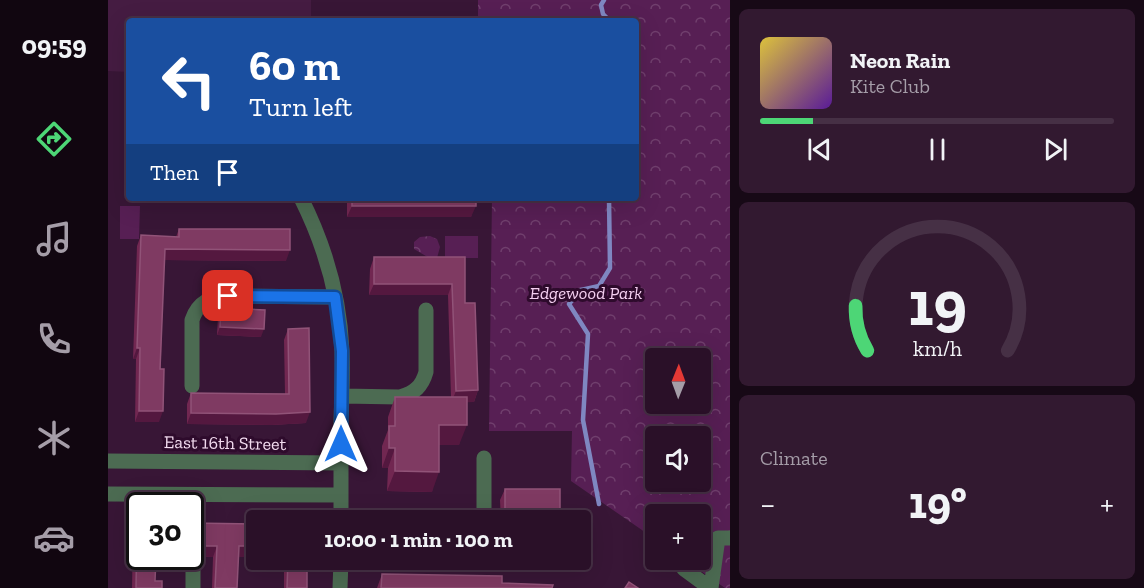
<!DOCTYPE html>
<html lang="en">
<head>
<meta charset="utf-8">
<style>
  :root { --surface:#2a1028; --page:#321930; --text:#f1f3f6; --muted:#a59da8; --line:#463045; --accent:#4dd676 }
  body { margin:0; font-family:"Zilla Slab",serif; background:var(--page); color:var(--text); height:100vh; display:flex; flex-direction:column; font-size:22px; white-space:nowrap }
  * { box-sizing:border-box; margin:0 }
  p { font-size:20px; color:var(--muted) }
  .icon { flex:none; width:33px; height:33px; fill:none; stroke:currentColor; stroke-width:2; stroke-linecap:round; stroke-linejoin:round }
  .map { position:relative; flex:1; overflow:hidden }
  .panel { display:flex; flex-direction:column; gap:9px; padding:9px; background:#170916; width:414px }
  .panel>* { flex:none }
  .guide { position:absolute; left:18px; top:18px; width:513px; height:183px; border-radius:6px; box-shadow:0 6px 24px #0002,0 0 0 2px var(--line); background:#1a4fa0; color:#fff; overflow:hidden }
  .needle { width:39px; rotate:1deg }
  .tools { position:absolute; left:537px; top:348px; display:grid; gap:12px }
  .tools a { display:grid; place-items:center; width:66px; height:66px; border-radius:6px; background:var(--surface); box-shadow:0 6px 24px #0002,0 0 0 2px var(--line); font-size:30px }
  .speed { position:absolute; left:18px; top:492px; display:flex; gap:12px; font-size:30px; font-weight:700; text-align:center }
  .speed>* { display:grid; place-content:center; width:78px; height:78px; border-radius:50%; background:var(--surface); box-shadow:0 6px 24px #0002,0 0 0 2px var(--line); line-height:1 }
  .speed .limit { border:3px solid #111; border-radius:9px; background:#fff; color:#111 }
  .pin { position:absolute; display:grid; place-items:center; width:51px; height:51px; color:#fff; margin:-26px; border-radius:12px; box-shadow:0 3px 9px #0006 }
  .me { position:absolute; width:66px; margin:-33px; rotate:0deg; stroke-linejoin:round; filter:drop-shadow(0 0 4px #0008) }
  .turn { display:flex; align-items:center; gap:21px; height:126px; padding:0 24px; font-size:27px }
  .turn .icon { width:78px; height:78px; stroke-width:2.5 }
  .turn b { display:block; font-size:42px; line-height:51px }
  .then { display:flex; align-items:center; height:57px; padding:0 24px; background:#0003; gap:12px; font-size:22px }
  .big { font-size:45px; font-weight:700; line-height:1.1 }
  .panel .widget { flex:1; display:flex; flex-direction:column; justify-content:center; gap:9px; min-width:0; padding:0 21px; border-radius:9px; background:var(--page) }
  .panel .dial { align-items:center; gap:0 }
  .dial svg { height:156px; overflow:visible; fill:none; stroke:var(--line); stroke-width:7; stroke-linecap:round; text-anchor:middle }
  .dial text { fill:var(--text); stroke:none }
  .song { display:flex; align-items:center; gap:18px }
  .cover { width:72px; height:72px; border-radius:9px; background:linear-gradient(135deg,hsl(50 70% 55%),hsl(270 70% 35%)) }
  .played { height:6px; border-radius:3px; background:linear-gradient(90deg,var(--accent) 15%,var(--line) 15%) }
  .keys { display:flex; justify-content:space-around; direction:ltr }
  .heat { display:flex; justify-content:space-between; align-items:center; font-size:33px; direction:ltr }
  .trip { position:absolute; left:138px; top:510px; width:345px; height:60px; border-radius:6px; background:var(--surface); box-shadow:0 6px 24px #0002,0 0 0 2px var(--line); font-weight:700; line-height:60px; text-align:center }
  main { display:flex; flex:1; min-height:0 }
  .tabs { display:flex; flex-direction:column; width:108px; justify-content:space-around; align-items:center; background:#110610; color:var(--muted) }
  .tabs .icon { width:42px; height:42px }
  .tabs .selected { color:var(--accent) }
  .tabs b { font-size:27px; color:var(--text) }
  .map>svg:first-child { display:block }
  .built { fill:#451c42 }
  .green { fill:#571f54 }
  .park { fill:url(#park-crowns); fill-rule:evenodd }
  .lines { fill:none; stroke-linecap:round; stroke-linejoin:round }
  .stream { stroke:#7f87c1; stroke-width:4.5 }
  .minor { stroke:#4c6b52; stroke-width:15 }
  .wall { fill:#712751 }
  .shaded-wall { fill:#54183f }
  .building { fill:#7f3a62; stroke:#915378; stroke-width:1.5 }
  .route-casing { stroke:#114b97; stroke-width:15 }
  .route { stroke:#1a73e8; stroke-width:10 }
  .labels { text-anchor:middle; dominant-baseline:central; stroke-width:6; stroke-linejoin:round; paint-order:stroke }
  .park-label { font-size:18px; font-style:italic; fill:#f4cff0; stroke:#2e0b2c }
  .street-label { font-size:18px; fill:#f2dbef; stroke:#2e0b2c }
</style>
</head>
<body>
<main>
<nav class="tabs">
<b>09:59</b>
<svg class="icon selected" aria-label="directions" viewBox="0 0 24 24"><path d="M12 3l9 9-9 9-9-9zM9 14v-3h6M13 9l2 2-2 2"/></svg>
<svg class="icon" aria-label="music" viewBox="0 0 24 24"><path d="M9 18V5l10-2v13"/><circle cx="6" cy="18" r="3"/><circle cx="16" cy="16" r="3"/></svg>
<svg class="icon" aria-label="phone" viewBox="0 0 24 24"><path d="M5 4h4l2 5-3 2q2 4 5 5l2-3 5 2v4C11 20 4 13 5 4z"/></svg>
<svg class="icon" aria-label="climate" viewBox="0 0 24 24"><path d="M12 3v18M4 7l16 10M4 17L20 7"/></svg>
<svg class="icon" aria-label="car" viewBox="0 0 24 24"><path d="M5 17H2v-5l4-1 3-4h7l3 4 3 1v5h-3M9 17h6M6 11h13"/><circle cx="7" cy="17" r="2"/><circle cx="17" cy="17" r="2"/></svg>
</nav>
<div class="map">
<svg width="622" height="588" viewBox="0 0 622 588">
  <defs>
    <pattern id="park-crowns" width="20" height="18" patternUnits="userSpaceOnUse" patternTransform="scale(1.5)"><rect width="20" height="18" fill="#571f54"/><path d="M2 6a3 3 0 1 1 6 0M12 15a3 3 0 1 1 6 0" fill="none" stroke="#703f6d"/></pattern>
  </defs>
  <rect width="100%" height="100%" fill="#381636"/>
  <path class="built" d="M0,0H203V21H21V72L0,71Z"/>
  <path class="green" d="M12,206H32L31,239H12Z
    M337,236H370V258H337Z"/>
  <path class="park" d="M370,0H622V588H617L577,560H592V514H548L547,539L463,481L464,431H381L384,198H528V21H370ZM548,358H592V404H548ZM548,436H592V482H548Z
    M322,236L329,239L332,247L329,258L323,259L306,249V242L312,237Z"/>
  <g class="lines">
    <path class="stream" d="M496,0L493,5L495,14L502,21
      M491,504L475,420L480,334L461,304L473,290L491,286L502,268L501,198"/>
    <path class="minor" d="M193,198C217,246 232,298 234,351C235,374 234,397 233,420C233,453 233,487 233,520
      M84,386V320C90,302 102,297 120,296L227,297
      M234,396L292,397C307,393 314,386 318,372V310
      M0,461L233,463
      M0,494L233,495
      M376,520V458
      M576,569L602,588
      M85,588V570
      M232,588L233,560
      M603,588L610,538H622"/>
  </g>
  <path class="wall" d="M239,198H368L363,217H239Z
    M71,229L178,261L56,260L51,422H27L28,359H25L29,246L33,235L68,237Z
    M266,257H357V303L370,390L366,402H359L351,445H331L324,492L279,491L280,468H274V446L280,430V417L287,397H343L340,295H261L262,269Z
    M113,308L153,337L109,335L110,316Z
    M180,329L198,423L164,425L79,424V404L83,393L177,394L176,340Z
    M397,489L452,520H393L392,500Z
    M82,523L148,524V557H130L129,588H104L105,557L82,556Z
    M29,526L47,581L54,588H24L25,536Z
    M176,560H199V588H176Z
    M274,574L394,583L444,588H269Z"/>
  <path class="shaded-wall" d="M24,198H96L23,201Z
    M244,206H368L363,217H239Z
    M57,249L182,250L178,261L53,260Z
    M266,284H344L340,295H261Z
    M112,327L156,329L153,337L109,335Z
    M29,348H32L28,359H25Z
    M370,390L366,402L343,403L348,391Z
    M31,411H55L51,422H27Z
    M202,412L198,423L164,425L79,424L83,413Z
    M331,425H359L351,445H324Z
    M281,448H287L280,468H274Z
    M287,471L331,472L324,492L279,491Z
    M82,546H109L105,557L82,556Z
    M131,546H148V557H127Z"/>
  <path class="building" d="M244,198H368V206H244Z
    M71,229H182V250L57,249L52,369H56L55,411H31L32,348H29L33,235L71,237Z
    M266,257H357V303H367L370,390L348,391L344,284H266Z
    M113,308L157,310L156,329L112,327Z
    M201,328L202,412L168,414L83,413V393L181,394L180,329Z
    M287,397H359V425H331V472L287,471V448H281V426H287Z
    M397,489H452V520H397Z
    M82,523L148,524V546H131L129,588H107L109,546H82Z
    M29,526H32V556H48L47,581H54V588H28Z
    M180,560H199V588H179Z
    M274,574L394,576V583L445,585L444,588H273Z
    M521,582L530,588H517Z"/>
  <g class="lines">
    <defs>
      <path id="route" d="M120,296L227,297L234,351L233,444"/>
    </defs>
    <use href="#route" class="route-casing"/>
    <use href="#route" class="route"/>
  </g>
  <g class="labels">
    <g class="park-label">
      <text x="478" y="293">Edgewood Park</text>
    </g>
    <g class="street-label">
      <text transform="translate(117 443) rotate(1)">East 16th Street</text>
    </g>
  </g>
</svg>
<div class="tools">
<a><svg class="needle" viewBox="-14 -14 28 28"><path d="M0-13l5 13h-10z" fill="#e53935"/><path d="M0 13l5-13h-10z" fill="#a59da8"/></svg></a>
<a><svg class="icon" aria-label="sound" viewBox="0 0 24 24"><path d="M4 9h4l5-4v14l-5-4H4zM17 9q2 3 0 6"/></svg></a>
<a>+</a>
</div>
<div class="speed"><div class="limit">30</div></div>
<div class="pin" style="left:120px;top:296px;background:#d93025"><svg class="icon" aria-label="arrive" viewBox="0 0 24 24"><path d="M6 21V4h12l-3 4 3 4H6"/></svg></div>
<svg class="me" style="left:233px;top:444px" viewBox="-20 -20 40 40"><path d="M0-17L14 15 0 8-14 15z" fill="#1a73e8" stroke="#fff" stroke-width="4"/></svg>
<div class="trip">10:00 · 1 min · 100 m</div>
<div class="guide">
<div class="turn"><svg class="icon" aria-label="left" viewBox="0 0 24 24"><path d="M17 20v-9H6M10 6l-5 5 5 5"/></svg><div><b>60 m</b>Turn left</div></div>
<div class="then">Then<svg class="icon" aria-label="arrive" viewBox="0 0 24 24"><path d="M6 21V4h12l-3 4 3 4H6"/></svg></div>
</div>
</div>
<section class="panel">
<div class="widget">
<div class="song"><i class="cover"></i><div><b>Neon Rain</b><p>Kite Club</p></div></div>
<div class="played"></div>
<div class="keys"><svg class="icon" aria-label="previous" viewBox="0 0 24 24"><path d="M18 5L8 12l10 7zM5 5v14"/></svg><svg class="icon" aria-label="pause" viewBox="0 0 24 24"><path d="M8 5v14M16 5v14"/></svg><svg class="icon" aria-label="next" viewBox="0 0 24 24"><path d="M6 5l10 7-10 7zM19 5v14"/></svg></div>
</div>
<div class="widget dial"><svg viewBox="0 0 100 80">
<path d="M14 69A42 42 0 1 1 86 69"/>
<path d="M14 69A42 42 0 0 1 8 46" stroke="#4dd676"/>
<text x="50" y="56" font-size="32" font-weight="700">19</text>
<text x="50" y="72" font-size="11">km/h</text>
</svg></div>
<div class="widget"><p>Climate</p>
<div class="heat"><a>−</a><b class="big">19°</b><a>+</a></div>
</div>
</section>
</main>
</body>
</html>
